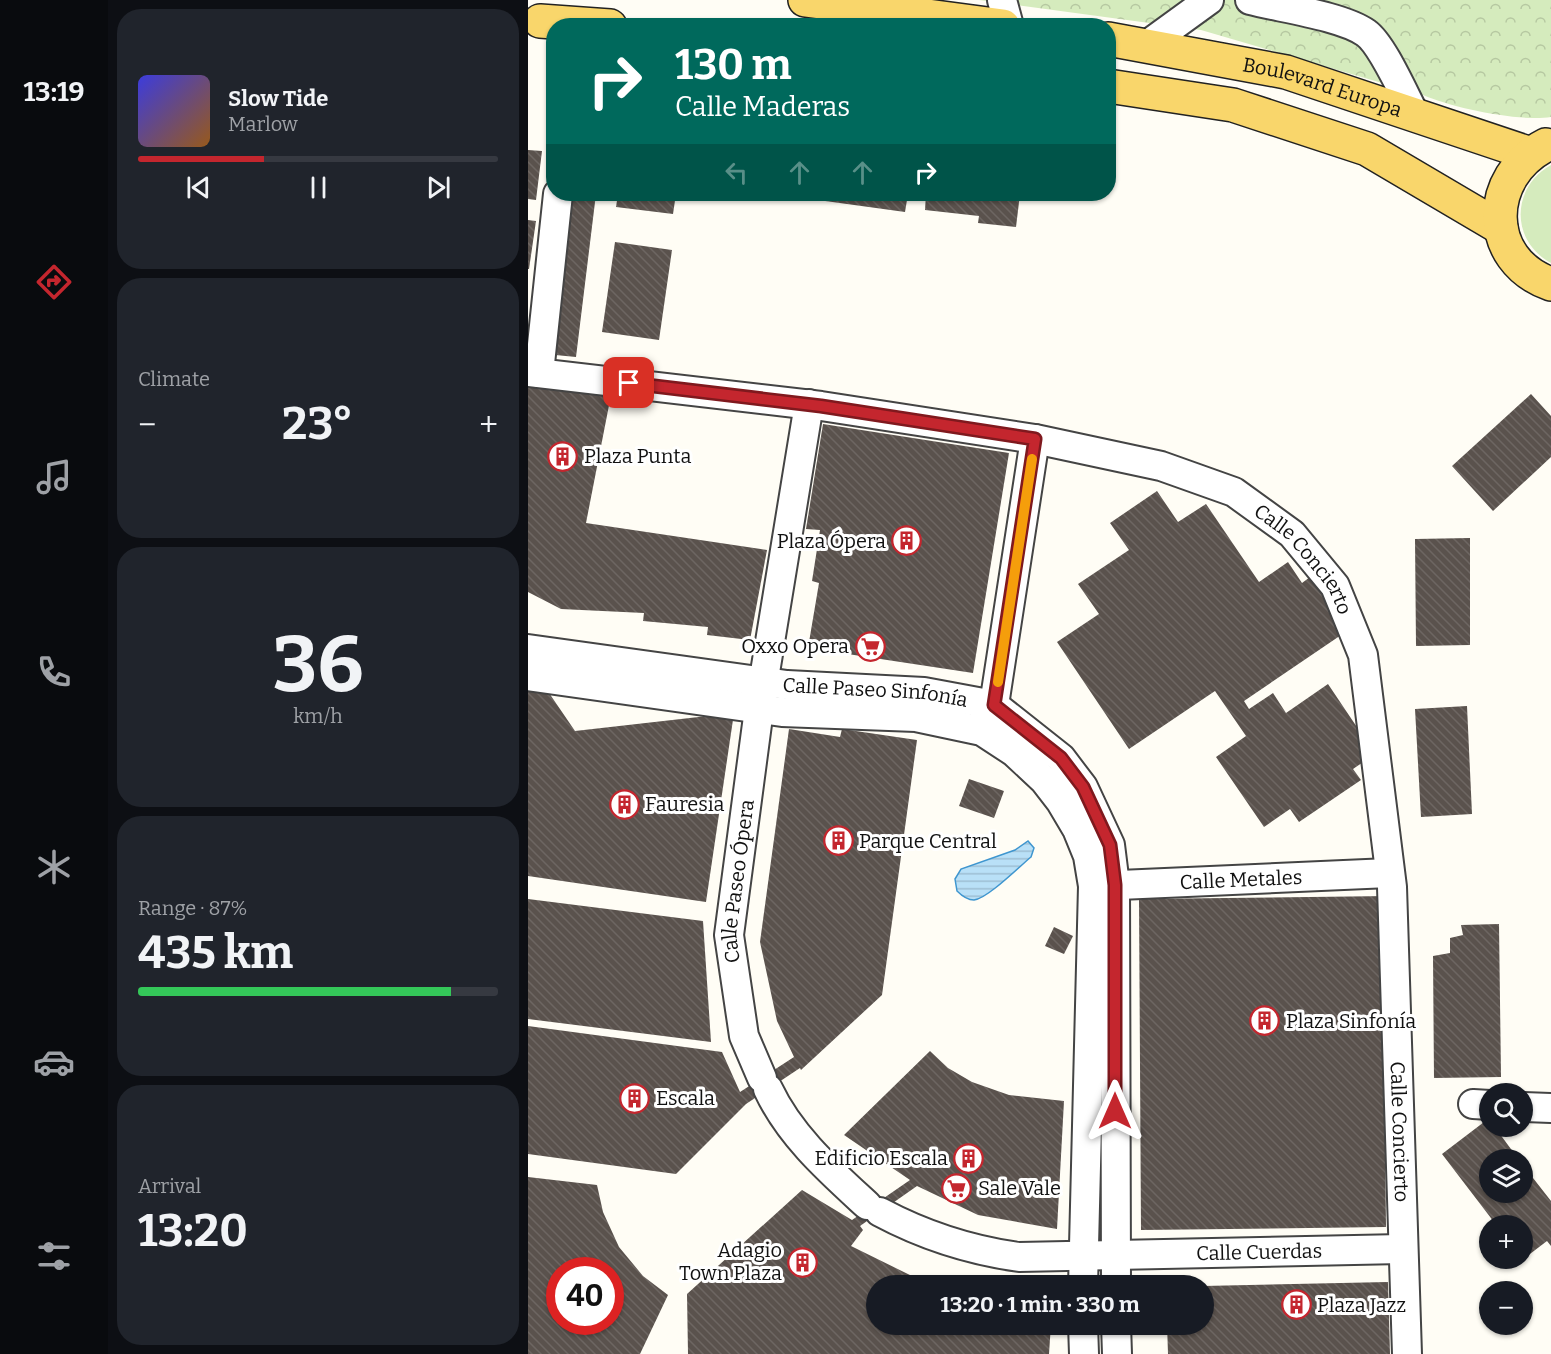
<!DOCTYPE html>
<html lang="en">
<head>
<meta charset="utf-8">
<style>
  :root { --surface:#171b24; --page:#20242c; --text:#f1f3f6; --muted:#9ea1a6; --line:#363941; --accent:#c4262e }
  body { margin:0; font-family:Bitter,serif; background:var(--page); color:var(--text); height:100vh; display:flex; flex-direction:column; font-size:22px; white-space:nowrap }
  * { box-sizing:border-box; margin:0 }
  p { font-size:20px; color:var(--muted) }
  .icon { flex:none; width:33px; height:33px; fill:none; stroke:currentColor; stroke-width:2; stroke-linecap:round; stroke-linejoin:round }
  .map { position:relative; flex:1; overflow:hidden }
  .sheet { display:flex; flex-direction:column; gap:9px; padding:9px; background:#0d0f14; width:420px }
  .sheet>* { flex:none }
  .guide { position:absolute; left:18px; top:18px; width:570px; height:183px; border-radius:24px; box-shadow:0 2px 4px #0004; background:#00695c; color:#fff; overflow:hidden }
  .tools { position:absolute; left:951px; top:1083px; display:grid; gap:12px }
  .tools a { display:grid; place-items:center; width:54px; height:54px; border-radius:50%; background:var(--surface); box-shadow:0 2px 4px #0004; font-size:30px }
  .speed { position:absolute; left:18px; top:1257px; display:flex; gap:12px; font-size:30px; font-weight:700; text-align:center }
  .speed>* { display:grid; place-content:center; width:78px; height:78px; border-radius:50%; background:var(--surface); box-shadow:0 2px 4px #0004; line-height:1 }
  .speed .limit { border:9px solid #d22; background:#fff; color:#111 }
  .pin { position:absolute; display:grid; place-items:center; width:51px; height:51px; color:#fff; margin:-26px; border-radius:12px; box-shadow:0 3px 9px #0006 }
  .me { position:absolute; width:66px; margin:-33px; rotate:0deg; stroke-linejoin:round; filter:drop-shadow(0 0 4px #0008) }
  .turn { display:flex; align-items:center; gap:21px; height:126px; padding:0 30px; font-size:27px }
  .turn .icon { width:78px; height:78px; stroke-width:2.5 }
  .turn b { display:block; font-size:42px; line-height:51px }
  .lanes { display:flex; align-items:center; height:57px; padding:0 30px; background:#0003; justify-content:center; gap:30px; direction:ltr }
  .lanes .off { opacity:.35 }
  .big { font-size:45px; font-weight:700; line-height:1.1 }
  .sheet .widget { flex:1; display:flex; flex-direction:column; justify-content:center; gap:9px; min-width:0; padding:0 21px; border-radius:24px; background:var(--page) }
  .sheet .dial { align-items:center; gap:0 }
  .dial b { font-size:78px; line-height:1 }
  .song { display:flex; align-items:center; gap:18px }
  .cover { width:72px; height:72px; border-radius:9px; background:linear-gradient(135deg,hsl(240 70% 55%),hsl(30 70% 35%)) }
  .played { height:6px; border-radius:3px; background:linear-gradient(90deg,var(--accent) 35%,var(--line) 35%) }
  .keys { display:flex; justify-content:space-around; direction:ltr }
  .heat { display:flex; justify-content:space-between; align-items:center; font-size:33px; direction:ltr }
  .charge { height:9px; border-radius:4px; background:linear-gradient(90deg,#34c759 87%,var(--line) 0) }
  .trip { position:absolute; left:338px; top:1275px; width:348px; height:60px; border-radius:30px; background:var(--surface); box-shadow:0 2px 4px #0004; font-weight:700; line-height:60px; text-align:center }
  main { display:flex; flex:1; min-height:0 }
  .dock { display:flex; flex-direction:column; width:108px; justify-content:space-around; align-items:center; background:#090b0e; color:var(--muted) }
  .dock .icon { width:42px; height:42px }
  .dock .current { color:var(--accent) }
  .dock b { font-size:27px; color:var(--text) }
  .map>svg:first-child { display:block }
  .grass { fill:#d5ebbd }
  .park { fill:url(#park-crowns) }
  .water { fill:url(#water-rules); stroke:#3f96cf; stroke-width:1.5 }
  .building { fill:url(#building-back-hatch); fill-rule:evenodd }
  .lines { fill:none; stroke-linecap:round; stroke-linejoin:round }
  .minor-casing { stroke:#444; stroke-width:32 }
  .major-casing { stroke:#222; stroke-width:36 }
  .minor { stroke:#fff; stroke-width:28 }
  .major { stroke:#f9d66b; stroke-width:33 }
  .route-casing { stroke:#7f191e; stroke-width:15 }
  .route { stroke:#c4262e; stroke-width:10 }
  .slow { stroke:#f59e0b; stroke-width:10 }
  .labels { text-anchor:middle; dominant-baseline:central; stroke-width:6; stroke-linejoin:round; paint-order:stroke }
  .street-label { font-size:20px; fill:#111; stroke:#fff }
  .poi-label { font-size:20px; fill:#111; stroke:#fff; text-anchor:start }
</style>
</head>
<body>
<main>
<nav class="dock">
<b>13:19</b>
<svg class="icon current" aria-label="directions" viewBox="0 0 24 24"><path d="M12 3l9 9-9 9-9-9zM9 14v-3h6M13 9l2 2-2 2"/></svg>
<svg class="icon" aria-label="music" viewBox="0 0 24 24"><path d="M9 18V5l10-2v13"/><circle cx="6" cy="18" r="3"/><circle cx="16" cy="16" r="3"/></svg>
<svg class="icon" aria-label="phone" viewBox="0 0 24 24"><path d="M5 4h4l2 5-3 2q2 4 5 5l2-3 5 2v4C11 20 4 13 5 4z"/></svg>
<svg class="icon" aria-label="climate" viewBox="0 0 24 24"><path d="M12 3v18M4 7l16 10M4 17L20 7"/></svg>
<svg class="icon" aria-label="car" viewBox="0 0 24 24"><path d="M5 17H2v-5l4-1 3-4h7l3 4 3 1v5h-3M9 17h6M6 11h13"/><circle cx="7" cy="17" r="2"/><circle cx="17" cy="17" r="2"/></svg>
<svg class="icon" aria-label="filters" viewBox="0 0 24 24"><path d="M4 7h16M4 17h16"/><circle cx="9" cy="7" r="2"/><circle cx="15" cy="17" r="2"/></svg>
</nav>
<section class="sheet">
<div class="widget">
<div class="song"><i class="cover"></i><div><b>Slow Tide</b><p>Marlow</p></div></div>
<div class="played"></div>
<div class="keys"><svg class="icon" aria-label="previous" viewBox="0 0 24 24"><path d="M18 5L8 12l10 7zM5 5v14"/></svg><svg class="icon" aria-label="pause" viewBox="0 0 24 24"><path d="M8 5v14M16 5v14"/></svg><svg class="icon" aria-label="next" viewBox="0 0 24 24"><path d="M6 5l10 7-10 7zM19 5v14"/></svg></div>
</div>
<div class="widget"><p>Climate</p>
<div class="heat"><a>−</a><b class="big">23°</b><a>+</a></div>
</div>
<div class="widget dial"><b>36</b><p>km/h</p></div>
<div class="widget"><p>Range · 87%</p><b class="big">435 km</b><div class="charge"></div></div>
<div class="widget"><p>Arrival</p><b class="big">13:20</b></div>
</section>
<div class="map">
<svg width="1023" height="1354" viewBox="0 0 1023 1354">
  <defs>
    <pattern id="park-crowns" width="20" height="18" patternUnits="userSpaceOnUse" patternTransform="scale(1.5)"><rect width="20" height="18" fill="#d5ebbd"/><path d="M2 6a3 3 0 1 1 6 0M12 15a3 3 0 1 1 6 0" fill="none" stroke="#b6c8a1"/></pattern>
    <pattern id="water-rules" width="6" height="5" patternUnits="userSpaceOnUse" patternTransform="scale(1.5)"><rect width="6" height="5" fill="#b9e0f7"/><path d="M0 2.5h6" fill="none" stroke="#9ebfd3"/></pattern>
    <pattern id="building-back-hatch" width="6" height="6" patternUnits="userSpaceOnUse" patternTransform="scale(1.5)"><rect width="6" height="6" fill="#5a524d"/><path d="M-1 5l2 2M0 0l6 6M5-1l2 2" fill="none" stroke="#6d6662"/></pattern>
  </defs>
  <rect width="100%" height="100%" fill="#fffdf5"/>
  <path class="grass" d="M1023,165V263C982,241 983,187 1023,165Z"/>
  <path class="park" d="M451,0H1023V117C991,122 925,108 895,95L673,30Z"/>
  <path class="water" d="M500,841L506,848L503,857C492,866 459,899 446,900C439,900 434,896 429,891L427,879L433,869L487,850Z"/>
  <path class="building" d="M0,150L14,151L8,200L0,199Z
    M35,194H68L48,357L17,354Z
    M90,194H148L145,214L88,207Z
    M291,194H380L377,212L290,200Z
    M398,194H492L488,227L450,223L451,216L397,210Z
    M0,220L8,221L1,269H0Z
    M87,242L144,250L131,340L74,332Z
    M0,380L84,390L58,523L239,550L222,640L179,635L180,627L115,621L116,613L33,609L0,592Z
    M1003,394L1023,416V457L965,511L924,466Z
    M295,424L481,453L445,673L280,648L291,583L284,581L292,530L278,529Z
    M629,491L650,522L678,504L731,582L760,562L774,583L782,577L819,631L716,701L721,709L745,693L758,713L800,684L847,754L825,769L833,780L771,822L762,809L736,827L688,757L718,736L687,691L601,749L529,642L571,614L550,584L601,550L582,523Z
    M942,538V645L888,646L887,539Z
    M0,689L19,690L47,731L206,713L178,902L0,876Z
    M939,706L944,814L893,817L887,709Z
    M261,729L312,737L314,729L389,740L354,995L273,1070L272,1068L218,1104L148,1174L0,1154V1026L194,1052L212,1092L266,1057L249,1021L232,942Z
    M441,779L476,791L466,818L431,806Z
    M861,896L863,1143H857L858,1227L613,1230L611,899Z
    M0,899L175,921L183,1042L0,1019Z
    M971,924L973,1077L906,1078L905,956L922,953V938L935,935L933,925Z
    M526,927L545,936L536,954L517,946Z
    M402,1051L420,1068L444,1082L481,1095L536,1101L529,1229L450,1215L389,1186L332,1226L335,1230L323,1246L388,1278L434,1286H348V1324H523L521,1354H160L159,1294L274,1190L324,1220L382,1180L316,1135Z
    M960,1119L962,1126H966L991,1160H962V1192H994V1164L1023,1201V1246L1019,1241L994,1260V1226H969L914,1154Z
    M0,1177L69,1185L75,1212L91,1247L115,1276L140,1295L112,1354H0ZM32,1270H82V1322H32Z
    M860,1282L862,1354H640L639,1324H675V1286Z"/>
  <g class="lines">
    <defs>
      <g id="minor">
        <path d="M474,0L481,26"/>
        <path d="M722,0C753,8 814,16 838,33C855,45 877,97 888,117"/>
        <path d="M619,45L681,0"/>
        <path id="s1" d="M0,372L293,406L507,439L633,466L706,492L764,534L807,586L835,655L864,887L879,1354"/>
        <path d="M11,373L30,194"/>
        <path id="s2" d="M0,649L259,685L396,692L466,705L533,758L555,787L582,845L587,885L588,1286"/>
        <path d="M0,676L254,712L388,717L454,731L486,752L516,780L533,802L549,829L560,856L565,886L555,1286"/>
        <path d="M458,723L466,705L507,439"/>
        <path id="s3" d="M569,886L861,873"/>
        <path id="s4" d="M234,1078L216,1036L201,935L231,709L281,404"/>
        <path d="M240,1089C262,1136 302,1171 339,1205"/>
        <path d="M945,1104L962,1105"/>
        <path d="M994,1107L1023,1108"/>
        <path id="s5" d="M352,1212C397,1236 440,1250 491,1257L874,1249"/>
        <path d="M555,1324L556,1354"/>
        <path d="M588,1324L589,1354"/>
      </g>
      <g id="major">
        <path d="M277,0L475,26"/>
        <path d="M12,21L82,26"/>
        <path id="s6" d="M580,39L758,72L1003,154"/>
        <path d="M580,86L705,105L839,149L973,228"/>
        <path d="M1018,145C957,176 955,260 1023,284"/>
      </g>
    </defs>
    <use href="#minor" class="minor-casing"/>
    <use href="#major" class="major-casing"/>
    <use href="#minor" class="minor"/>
    <use href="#major" class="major"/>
  </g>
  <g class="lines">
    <defs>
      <path id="route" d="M101,383L293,406L507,439L466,705L533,758L555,787L582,845L587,885V1111"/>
    </defs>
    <use href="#route" class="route-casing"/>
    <use href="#route" class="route"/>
    <path class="slow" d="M470,682L504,459"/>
  </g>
  <defs>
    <symbol id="building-ring" viewBox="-11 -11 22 22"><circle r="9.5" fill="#fff" stroke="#c4262e" stroke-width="1.5"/><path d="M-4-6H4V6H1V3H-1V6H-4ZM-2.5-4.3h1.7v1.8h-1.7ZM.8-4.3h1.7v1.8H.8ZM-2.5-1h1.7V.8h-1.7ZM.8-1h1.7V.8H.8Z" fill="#c4262e"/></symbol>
    <symbol id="supermarket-ring" viewBox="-11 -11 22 22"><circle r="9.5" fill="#fff" stroke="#c4262e" stroke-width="1.5"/><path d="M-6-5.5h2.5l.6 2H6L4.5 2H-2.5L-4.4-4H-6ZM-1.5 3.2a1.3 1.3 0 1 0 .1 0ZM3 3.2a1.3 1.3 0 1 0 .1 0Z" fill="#c4262e"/></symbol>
  </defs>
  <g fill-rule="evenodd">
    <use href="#building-ring" x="18" y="440" width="33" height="33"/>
    <use href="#building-ring" x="362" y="524" width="33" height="33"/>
    <use href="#supermarket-ring" x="326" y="630" width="33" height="33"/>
    <use href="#building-ring" x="80" y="788" width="33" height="33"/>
    <use href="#building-ring" x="294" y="824" width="33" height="33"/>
    <use href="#building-ring" x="720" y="1004" width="33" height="33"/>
    <use href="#building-ring" x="90" y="1082" width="33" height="33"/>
    <use href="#building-ring" x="424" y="1142" width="33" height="33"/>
    <use href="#supermarket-ring" x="412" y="1172" width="33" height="33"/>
    <use href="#building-ring" x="258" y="1246" width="33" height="33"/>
    <use href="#building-ring" x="752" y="1288" width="33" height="33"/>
  </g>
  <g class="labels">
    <g class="street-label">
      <text stroke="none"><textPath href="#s6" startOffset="220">Boulevard Europa</textPath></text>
      <text stroke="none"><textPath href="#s1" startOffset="816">Calle Concierto</textPath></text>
      <text stroke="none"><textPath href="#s2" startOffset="350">Calle Paseo Sinfonía</textPath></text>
      <text stroke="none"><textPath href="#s3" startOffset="144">Calle Metales</textPath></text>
      <text stroke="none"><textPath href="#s4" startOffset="202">Calle Paseo Ópera</textPath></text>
      <text stroke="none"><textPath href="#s1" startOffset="1410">Calle Concierto</textPath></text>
      <text stroke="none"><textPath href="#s5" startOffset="387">Calle Cuerdas</textPath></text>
    </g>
    <g class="poi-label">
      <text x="56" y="456">Plaza Punta</text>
      <text x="358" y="541" text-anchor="end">Plaza Ópera</text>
      <text x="321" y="646" text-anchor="end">Oxxo Opera</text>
      <text x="117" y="804">Fauresia</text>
      <text x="331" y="841">Parque Central</text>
      <text x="758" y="1021">Plaza Sinfonía</text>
      <text x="128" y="1098">Escala</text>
      <text x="420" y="1158" text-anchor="end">Edificio Escala</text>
      <text x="450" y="1188">Sale Vale</text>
      <text x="254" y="1250" text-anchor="end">Adagio<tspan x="254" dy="23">Town Plaza</tspan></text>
      <text x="789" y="1305">Plaza Jazz</text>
    </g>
  </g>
</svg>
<div class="tools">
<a><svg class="icon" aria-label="search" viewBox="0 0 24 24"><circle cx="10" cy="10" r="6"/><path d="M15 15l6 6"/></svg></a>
<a><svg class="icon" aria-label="layers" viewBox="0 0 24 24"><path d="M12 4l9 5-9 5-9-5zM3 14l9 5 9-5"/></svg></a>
<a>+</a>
<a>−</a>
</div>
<div class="speed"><div class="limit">40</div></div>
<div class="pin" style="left:101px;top:383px;background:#d93025"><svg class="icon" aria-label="arrive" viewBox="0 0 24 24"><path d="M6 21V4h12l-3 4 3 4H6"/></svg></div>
<svg class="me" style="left:587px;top:1111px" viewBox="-20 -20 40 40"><path d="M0-17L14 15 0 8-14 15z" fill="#c4262e" stroke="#fff" stroke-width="4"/></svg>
<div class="trip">13:20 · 1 min · 330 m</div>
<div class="guide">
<div class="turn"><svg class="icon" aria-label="right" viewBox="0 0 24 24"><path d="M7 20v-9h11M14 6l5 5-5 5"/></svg><div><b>130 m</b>Calle Maderas</div></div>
<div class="lanes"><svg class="icon off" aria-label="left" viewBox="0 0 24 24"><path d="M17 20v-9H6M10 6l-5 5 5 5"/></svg><svg class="icon off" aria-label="ahead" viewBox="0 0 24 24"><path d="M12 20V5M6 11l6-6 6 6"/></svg><svg class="icon off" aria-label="ahead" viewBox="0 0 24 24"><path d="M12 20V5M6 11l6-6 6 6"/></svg><svg class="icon" aria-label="right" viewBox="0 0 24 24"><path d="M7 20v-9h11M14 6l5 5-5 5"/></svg></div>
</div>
</div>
</main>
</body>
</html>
